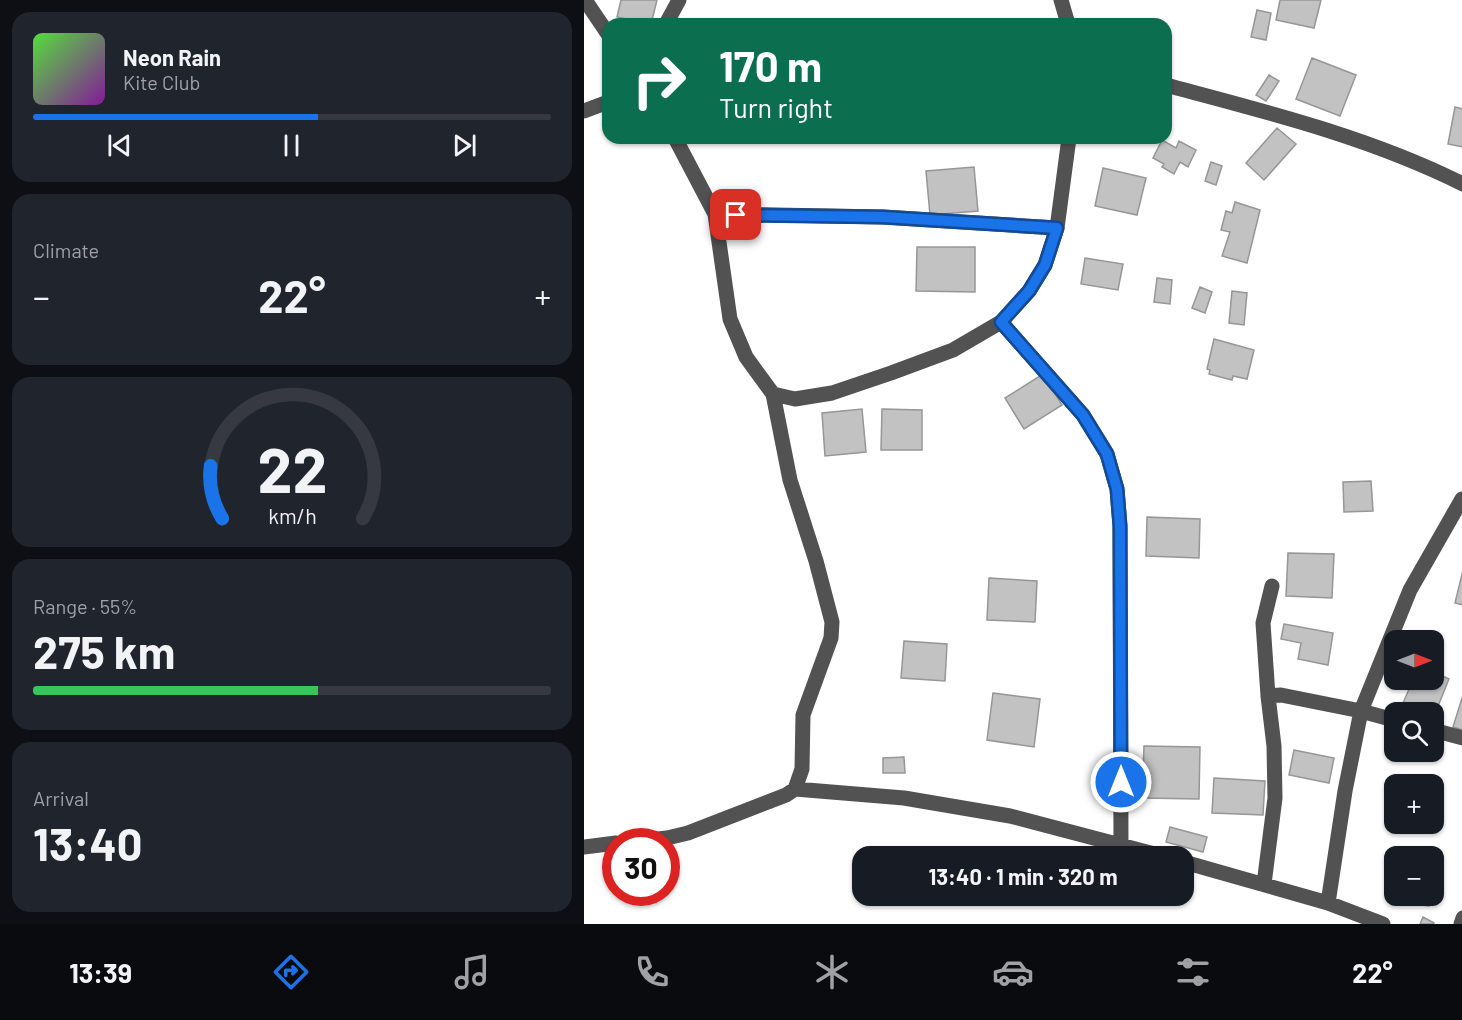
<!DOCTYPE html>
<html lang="en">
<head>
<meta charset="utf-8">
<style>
  :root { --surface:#171b24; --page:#20242c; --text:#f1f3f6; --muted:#9ea1a6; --line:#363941; --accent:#1a73e8 }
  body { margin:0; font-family:Barlow,sans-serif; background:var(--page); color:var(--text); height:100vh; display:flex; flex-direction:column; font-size:22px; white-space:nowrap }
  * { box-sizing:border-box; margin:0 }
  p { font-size:20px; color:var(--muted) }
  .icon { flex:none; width:33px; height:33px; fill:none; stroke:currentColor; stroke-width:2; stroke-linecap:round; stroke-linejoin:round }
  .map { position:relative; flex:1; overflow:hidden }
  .drawer { display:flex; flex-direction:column; gap:12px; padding:12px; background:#0d0f14; width:584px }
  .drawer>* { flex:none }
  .guide { position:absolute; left:18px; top:18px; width:570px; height:126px; border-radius:18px; box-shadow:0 2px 4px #0004; background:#0b6e4f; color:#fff; overflow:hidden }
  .needle { width:39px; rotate:90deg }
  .controls { position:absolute; left:800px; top:630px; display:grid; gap:12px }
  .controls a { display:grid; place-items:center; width:60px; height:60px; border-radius:12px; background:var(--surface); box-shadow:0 2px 4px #0004; font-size:30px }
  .speed { position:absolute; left:18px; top:828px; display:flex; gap:12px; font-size:30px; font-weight:700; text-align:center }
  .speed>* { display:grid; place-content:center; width:78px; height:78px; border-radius:50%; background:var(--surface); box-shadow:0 2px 4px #0004; line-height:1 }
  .speed .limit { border:9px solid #d22; background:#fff; color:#111 }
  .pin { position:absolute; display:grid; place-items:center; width:51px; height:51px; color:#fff; margin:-26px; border-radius:12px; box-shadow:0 3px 9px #0006 }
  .me { position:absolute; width:66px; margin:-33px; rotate:0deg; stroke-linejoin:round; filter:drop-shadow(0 0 4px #0008) }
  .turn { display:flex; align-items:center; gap:21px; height:126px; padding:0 18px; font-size:27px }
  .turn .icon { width:78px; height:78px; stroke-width:2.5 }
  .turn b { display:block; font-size:42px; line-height:51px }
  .big { font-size:45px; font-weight:700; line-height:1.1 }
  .drawer .card { flex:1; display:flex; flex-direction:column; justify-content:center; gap:9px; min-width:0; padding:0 21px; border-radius:18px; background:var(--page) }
  .drawer .dial { align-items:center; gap:0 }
  .dial svg { height:156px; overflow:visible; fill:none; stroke:var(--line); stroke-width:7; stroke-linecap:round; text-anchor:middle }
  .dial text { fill:var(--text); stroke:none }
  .song { display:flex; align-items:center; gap:18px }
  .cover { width:72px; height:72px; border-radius:9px; background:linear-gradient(135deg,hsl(110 70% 55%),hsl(290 70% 35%)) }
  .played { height:6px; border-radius:3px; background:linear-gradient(90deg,var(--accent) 55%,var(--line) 55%) }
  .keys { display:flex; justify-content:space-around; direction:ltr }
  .heat { display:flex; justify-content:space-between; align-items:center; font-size:33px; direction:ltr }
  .charge { height:9px; border-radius:4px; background:linear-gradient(90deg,#34c759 55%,var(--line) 0) }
  .trip { position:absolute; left:268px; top:846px; width:342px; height:60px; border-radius:18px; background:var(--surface); box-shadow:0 2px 4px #0004; font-weight:700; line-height:60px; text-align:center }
  .menu { display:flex; height:96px; justify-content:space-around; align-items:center; background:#090b0e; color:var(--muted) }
  .menu .icon { width:42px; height:42px }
  .menu .active { color:var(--accent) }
  .menu b { font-size:27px; color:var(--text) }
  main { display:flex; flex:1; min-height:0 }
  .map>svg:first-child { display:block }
  .building { fill:#c2c2c2; stroke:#969696; stroke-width:1.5 }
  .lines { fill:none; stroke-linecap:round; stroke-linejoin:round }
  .minor { stroke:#525252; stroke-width:15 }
  .route-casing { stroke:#114b97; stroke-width:15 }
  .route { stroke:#1a73e8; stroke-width:10 }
</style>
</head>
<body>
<main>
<section class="drawer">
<div class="card">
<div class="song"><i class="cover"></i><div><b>Neon Rain</b><p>Kite Club</p></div></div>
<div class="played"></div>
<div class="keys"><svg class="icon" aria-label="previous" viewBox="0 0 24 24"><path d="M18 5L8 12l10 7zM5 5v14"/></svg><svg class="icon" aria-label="pause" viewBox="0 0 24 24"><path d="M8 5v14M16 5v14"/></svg><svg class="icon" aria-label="next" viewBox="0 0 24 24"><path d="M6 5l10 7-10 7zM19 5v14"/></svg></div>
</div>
<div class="card"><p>Climate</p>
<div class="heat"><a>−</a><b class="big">22°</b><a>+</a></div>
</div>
<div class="card dial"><svg viewBox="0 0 100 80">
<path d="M14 69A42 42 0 1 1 86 69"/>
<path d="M14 69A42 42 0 0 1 8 42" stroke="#1a73e8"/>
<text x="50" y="56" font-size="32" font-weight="700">22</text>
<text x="50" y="72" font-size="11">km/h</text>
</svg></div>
<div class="card"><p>Range · 55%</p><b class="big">275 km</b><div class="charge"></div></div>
<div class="card"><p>Arrival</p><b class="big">13:40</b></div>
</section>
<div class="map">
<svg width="879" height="924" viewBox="0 0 879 924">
  <rect width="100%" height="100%" fill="#fff"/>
  <path class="building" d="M37,0H73L67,24L33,17Z
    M696,0H737L730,28L692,20Z
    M673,10L687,13L682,40L667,37Z
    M728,58L772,75L756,116L712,99Z
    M685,75L695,81L682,101L672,95Z
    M871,107L879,109V147L864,144Z
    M693,128L712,144L680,180L662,163Z
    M578,140L592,148L595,141L612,150L604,167L596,162L590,174L578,167L580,164L569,158Z
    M627,162L638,166L632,185L621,181Z
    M390,167L394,211L346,215L342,171Z
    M519,168L562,178L553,215L511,206Z
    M651,202L676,210L663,263L638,256L646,232L637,230L642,211L648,213Z
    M333,247H391V292L332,291Z
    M501,258L539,264L534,290L497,284Z
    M573,278L588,280L586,304L570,302Z
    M616,287L628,292L621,313L608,308Z
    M648,291L663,293L660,325L645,323Z
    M630,339L670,350L663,379L649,376L648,380L625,374L626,370L623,369Z
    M459,374L478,405L440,429L421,398Z
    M278,409L282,452L241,456L238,413Z
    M298,409L338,410V450H297Z
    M787,481L789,511L760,512L759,482Z
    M563,517L616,519L615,558L562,556Z
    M704,553L750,554L748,598L702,596Z
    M879,570V605L871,603Z
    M405,578L453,581L451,622L403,620Z
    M700,624L749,633L744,665L714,659L717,643L697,639Z
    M320,641L363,644L361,681L317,678Z
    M849,672L865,679L850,716L849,712H842L819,703L829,680H849Z
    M409,693L456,699L450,747L403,740Z
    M879,695V730L869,727Z
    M560,746L616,747L615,799L558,798Z
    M710,750L750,758L745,783L705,775Z
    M320,757L321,773H299V758Z
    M630,778L681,781L679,815L628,813Z
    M586,827L623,837L619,852L582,842Z
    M32,869V879H23V870Z
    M815,896H846L845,906L815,902Z
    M839,917L850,923L849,924H836Z"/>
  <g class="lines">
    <path class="minor" d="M1,0L24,34
      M477,0L484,24
      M82,24L95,0
      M582,85C683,112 785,137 879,184
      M0,111L24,102
      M91,138L131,214L146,319L162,357L189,394L211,399L248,393L307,373L369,350L417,322L445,291L461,265L473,228L485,138
      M131,214L299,217L473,228
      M417,322L499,415L523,454L533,489L536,526L537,846
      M684,696L697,695L777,711L810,720
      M849,730L879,738
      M211,789L320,798L426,816L578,856
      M47,842L83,838L104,833L202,795L211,789L218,769L219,715L247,638L248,622L232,561L206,480L189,394
      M0,847L32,843
      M600,862L744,903L799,924
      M680,884L691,798L690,746L684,696L679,623L688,586
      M744,903L761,791L777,711L826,590L878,499
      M877,924L879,918"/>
  </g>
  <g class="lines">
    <defs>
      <path id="route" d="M152,215L299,217L473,228L461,265L445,291L417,322L499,415L523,454L533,489L536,526L537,782"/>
    </defs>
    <use href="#route" class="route-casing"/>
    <use href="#route" class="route"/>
  </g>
</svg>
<div class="controls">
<a><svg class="needle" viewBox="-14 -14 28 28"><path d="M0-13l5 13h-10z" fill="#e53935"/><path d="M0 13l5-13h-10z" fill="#9ea1a6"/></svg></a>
<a><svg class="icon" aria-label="search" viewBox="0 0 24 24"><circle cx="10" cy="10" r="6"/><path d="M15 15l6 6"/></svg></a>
<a>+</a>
<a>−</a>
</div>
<div class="speed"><div class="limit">30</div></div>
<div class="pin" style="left:152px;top:215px;background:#d93025"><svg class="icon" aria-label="arrive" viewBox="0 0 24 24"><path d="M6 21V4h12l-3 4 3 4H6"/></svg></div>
<svg class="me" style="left:537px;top:782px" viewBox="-20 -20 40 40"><circle r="17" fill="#1a73e8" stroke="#fff" stroke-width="3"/><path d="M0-11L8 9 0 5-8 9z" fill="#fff"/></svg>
<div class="trip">13:40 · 1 min · 320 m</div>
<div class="guide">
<div class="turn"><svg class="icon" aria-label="right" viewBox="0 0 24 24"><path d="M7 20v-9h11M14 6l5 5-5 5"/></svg><div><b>170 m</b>Turn right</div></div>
</div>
</div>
</main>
<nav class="menu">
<b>13:39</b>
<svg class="icon active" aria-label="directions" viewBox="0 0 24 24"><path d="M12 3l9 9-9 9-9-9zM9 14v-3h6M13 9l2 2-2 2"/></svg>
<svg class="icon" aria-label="music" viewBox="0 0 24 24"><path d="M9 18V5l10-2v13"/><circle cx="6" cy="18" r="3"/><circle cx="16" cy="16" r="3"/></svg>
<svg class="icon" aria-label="phone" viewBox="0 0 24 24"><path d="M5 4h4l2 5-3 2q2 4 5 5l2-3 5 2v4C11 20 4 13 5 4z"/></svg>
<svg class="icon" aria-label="climate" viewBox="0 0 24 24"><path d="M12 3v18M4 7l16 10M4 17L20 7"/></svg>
<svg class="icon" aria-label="car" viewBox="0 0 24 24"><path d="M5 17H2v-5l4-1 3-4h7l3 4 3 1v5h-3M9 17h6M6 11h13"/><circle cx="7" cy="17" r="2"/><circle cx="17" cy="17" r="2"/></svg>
<svg class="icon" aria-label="filters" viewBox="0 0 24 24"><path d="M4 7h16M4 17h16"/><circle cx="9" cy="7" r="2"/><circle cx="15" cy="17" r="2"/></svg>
<b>22°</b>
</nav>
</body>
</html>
